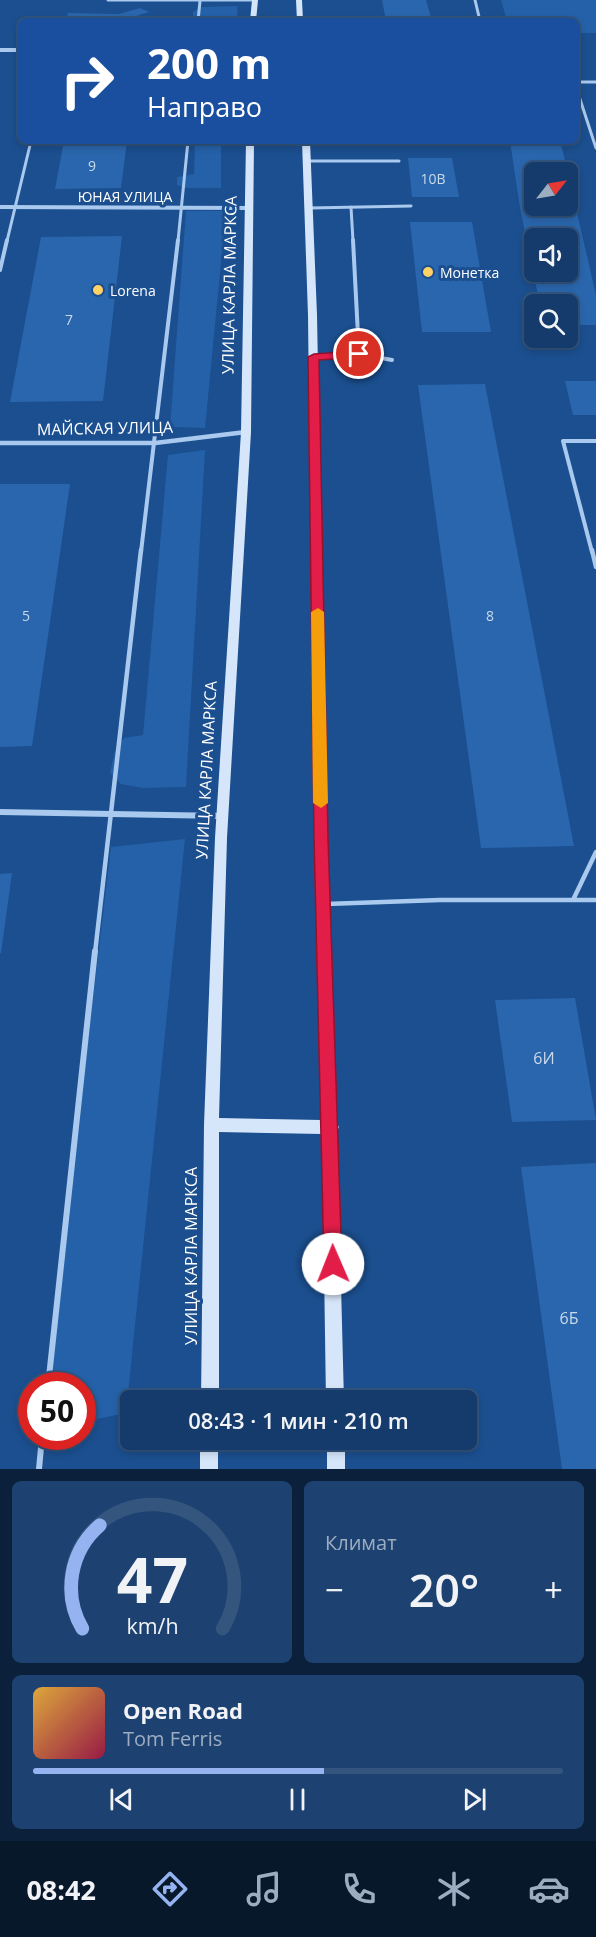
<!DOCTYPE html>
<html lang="ru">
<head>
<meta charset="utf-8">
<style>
  :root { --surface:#143b6b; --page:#1d4271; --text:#f1f3f6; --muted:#9dadc1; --line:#33557e; --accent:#95b2f1 }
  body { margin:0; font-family:"Open Sans",sans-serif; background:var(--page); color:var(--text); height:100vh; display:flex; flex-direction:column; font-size:22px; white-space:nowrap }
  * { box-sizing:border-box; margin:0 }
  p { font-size:20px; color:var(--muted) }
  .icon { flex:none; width:33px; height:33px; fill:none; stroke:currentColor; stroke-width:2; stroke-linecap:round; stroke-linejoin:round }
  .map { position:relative; height:1469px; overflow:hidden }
  .details { display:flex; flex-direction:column; gap:12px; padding:12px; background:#0b203b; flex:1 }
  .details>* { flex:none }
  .banner { position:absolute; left:18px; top:18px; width:561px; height:126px; border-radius:9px; box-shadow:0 3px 9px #0003,0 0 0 2px var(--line); background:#1a4fa0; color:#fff; overflow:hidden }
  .needle { width:39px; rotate:59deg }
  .buttons { position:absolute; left:524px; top:162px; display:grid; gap:12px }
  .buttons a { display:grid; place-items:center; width:54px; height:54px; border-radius:9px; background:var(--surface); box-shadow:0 3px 9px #0003,0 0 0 2px var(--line); font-size:30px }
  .speed { position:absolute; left:18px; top:1372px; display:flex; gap:12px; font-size:30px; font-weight:700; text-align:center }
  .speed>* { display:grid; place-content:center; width:78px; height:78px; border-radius:50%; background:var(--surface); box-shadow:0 3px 9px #0003,0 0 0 2px var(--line); line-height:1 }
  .speed .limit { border:9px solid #d22; background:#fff; color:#111 }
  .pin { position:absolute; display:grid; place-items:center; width:51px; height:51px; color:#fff; margin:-26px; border:3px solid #fff; border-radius:50%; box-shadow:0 2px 6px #0007 }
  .me { position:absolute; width:66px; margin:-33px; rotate:359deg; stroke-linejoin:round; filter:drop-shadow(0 0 4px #0008) }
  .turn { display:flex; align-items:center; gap:21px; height:126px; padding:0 30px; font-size:27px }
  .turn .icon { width:78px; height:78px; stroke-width:2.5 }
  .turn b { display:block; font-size:42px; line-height:51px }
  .big { font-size:45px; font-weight:600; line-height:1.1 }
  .details .widget { flex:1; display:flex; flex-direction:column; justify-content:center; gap:9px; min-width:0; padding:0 21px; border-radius:9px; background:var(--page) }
  .details .dial { align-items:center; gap:0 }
  .dial svg { height:156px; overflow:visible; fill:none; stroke:var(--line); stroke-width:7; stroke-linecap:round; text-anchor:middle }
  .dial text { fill:var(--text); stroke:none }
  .song { display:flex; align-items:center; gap:18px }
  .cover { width:72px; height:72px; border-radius:9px; background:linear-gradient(135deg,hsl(40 70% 55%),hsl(340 70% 35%)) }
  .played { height:6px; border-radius:3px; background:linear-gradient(90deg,var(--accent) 55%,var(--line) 55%) }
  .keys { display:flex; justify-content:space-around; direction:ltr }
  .heat { display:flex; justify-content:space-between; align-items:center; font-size:33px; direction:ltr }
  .details .tiles { flex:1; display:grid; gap:12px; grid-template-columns:1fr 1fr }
  .widget:last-child { grid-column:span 2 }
  .trip { position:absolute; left:120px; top:1390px; width:357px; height:60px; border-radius:9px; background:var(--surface); box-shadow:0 3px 9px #0003,0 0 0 2px var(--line); font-weight:600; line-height:60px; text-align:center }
  .tab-bar { display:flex; height:96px; justify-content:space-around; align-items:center; background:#08182b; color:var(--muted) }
  .tab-bar .icon { width:42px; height:42px }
  .tab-bar .on { color:var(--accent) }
  .tab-bar b { font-size:27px; color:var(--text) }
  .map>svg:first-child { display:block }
  .green { fill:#2461a8 }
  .building { fill:#2a66ad }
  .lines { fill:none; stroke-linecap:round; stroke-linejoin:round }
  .lane-far3 { stroke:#a9c9ee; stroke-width:3 }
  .lane-far2 { stroke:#a9c9ee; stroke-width:4 }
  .lane-far1 { stroke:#a9c9ee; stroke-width:4.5 }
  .lane { stroke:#a9c9ee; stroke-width:6 }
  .street-far2 { stroke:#a9c9ee; stroke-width:4 }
  .street-far1 { stroke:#a9c9ee; stroke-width:4.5 }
  .street { stroke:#a9c9ee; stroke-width:6 }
  .secondary { fill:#d6e6fa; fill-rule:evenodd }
  .route { fill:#e11d48; stroke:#92132f; stroke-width:1.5 }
  .slow { fill:#f59e0b }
  .poi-dot { fill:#ffd166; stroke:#1b4f8f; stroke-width:2 }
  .labels { text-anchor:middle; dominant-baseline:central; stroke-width:6; stroke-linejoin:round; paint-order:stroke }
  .number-label { font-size:14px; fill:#cad9ea }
  .far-street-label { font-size:14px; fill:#fff; stroke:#1b4f8f }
  .far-poi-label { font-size:14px; fill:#fff; stroke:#1b4f8f; text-anchor:start }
  .street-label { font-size:16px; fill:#fff; stroke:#1b4f8f }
  .near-number-label { font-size:16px; fill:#cad9ea }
</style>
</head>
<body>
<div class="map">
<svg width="596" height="1469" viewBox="0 0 596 1469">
  <rect width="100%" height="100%" fill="#1b4f8f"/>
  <path class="green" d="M501,0H596V33H576V21H507Z
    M237,6L238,21H193V12L202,7Z
    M200,141H221V188H185L177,185V177L194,174L195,144Z
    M186,211H226L205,428L170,427Z
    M205,450L186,787L143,788L121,784L110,773L115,751L124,738L143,735L168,455Z
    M185,839L126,1413L83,1422L82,1386H47L111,847Z"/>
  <path class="building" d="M382,0H426L432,21H386Z
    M140,8L149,12L130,18L139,21H66L68,13L119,14Z
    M64,141H127L121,188L55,189Z
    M510,141H560L568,172H534V206H567L568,174L596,295V325H567V304H540L533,272H567V238H534L533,270L520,208Z
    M408,158H452L459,197H412Z
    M410,222H472L491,332H422Z
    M122,236L103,401L10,402L41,237Z
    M565,381H596V415H573Z
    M485,384L574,846L481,848L418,385Z
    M0,484H70L32,746L0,747Z
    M12,873L1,953H0V874Z
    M575,998L596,1120L512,1122L495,1000Z
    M596,1163V1469H562L521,1167Z"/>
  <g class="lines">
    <path class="lane-far3" d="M108,0H255
      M475,0L480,21
      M198,21L200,1
      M576,82H596
      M576,87L596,148
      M307,161H399
      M351,207L353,241
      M310,208L411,206
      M7,241L31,141
      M178,241L188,141"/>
    <path class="lane-far2" d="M353,240L359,354
      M0,270L7,240
      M314,357L359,354L392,360
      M141,552L178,240
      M592,552L563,441H596"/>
    <path class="lane-far1" d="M592,550L596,567
      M573,900L596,852
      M326,904L440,900H596
      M95,953L141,550"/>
    <path class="lane" d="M48,1386L95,951
      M39,1469L42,1437"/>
    <path class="street-far2" d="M0,50H21
      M0,207L251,208"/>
    <path class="street-far1" d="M0,443H155L246,432"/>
    <path class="street" d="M0,812L223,816"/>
    <path class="secondary" d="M252,0H258L256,21H250Z
      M296,0H302L303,21H297Z
      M246,141H254L251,432L227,838L219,1118L321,1120L313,750L308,315L302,141H310L317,315L325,750L336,1122L339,1127L337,1131L344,1401H326L322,1134L219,1132V1401H201L204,1125L215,838L241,432Z
      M200,1440H218V1469H200Z
      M327,1440H345V1469H327Z"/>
  </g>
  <path class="route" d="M359,351L364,354L363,357L319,360L328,837L342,1264L339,1270L333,1273L326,1270L324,1264L314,837L308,357L314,354Z"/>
  <path class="slow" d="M318,608L324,612L328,803L321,808L313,803L311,612Z"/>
  <g class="poi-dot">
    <circle cx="428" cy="272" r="6"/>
    <circle cx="98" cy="290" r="6"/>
  </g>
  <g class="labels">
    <g class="number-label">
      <text x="92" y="165">9</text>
      <text x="433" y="178">10В</text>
      <text x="69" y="319">7</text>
      <text x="26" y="615">5</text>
      <text x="490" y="615">8</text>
    </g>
    <g class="far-street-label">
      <text x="125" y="196">ЮНАЯ УЛИЦА</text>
    </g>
    <g class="far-poi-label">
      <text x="440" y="272">Монетка</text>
      <text x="110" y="290">Lorena</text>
    </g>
    <g class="street-label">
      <text transform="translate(229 285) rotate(-89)">УЛИЦА КАРЛА МАРКСА</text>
      <text transform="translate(105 428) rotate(-1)">МАЙСКАЯ УЛИЦА</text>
      <text transform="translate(206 770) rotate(-87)">УЛИЦА КАРЛА МАРКСА</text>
      <text transform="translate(191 1256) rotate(-90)">УЛИЦА КАРЛА МАРКСА</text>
    </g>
    <g class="near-number-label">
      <text x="544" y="1058">6И</text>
      <text x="569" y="1318">6Б</text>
    </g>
  </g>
</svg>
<div class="buttons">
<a><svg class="needle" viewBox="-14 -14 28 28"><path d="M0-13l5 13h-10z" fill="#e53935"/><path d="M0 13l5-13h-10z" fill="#9dadc1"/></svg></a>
<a><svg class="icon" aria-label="sound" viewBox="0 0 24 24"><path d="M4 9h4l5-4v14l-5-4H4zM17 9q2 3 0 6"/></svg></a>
<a><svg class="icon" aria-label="search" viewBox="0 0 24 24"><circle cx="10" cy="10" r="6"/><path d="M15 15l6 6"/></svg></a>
</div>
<div class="speed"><div class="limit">50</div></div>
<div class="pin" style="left:359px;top:354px;background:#d93025"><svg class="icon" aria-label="arrive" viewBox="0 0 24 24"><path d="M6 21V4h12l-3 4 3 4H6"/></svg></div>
<svg class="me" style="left:333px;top:1264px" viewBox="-20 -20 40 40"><circle r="19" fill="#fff"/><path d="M0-13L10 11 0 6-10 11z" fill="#e11d48"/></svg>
<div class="trip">08:43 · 1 мин · 210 m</div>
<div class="banner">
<div class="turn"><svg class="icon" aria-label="right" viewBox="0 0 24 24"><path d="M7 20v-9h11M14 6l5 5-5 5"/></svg><div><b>200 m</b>Направо</div></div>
</div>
</div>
<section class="details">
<div class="tiles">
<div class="widget dial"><svg viewBox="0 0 100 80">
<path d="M14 69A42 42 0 1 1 86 69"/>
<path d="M14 69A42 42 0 0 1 23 16" stroke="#95b2f1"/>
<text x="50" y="56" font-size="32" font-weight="700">47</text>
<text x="50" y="72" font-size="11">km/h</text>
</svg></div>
<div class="widget"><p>Климат</p>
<div class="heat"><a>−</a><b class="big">20°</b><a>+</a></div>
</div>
<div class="widget">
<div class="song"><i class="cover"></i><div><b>Open Road</b><p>Tom Ferris</p></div></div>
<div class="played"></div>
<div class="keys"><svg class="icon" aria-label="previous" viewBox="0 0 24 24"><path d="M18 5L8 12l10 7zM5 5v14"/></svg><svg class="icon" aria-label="pause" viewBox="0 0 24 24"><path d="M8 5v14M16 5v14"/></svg><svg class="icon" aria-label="next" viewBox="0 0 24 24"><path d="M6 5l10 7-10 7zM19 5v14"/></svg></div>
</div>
</div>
</section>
<nav class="tab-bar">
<b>08:42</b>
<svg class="icon on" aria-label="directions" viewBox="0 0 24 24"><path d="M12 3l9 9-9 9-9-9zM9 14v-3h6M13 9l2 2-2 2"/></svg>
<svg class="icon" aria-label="music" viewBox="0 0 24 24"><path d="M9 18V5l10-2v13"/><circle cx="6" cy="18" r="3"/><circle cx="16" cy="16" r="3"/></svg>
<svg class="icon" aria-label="phone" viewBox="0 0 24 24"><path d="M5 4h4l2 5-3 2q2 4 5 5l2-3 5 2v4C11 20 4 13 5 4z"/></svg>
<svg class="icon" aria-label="climate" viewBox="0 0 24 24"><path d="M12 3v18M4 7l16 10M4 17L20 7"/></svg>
<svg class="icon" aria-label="car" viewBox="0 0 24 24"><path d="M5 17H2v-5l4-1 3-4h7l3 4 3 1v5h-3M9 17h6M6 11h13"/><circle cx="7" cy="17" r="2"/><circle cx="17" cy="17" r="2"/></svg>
</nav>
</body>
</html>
